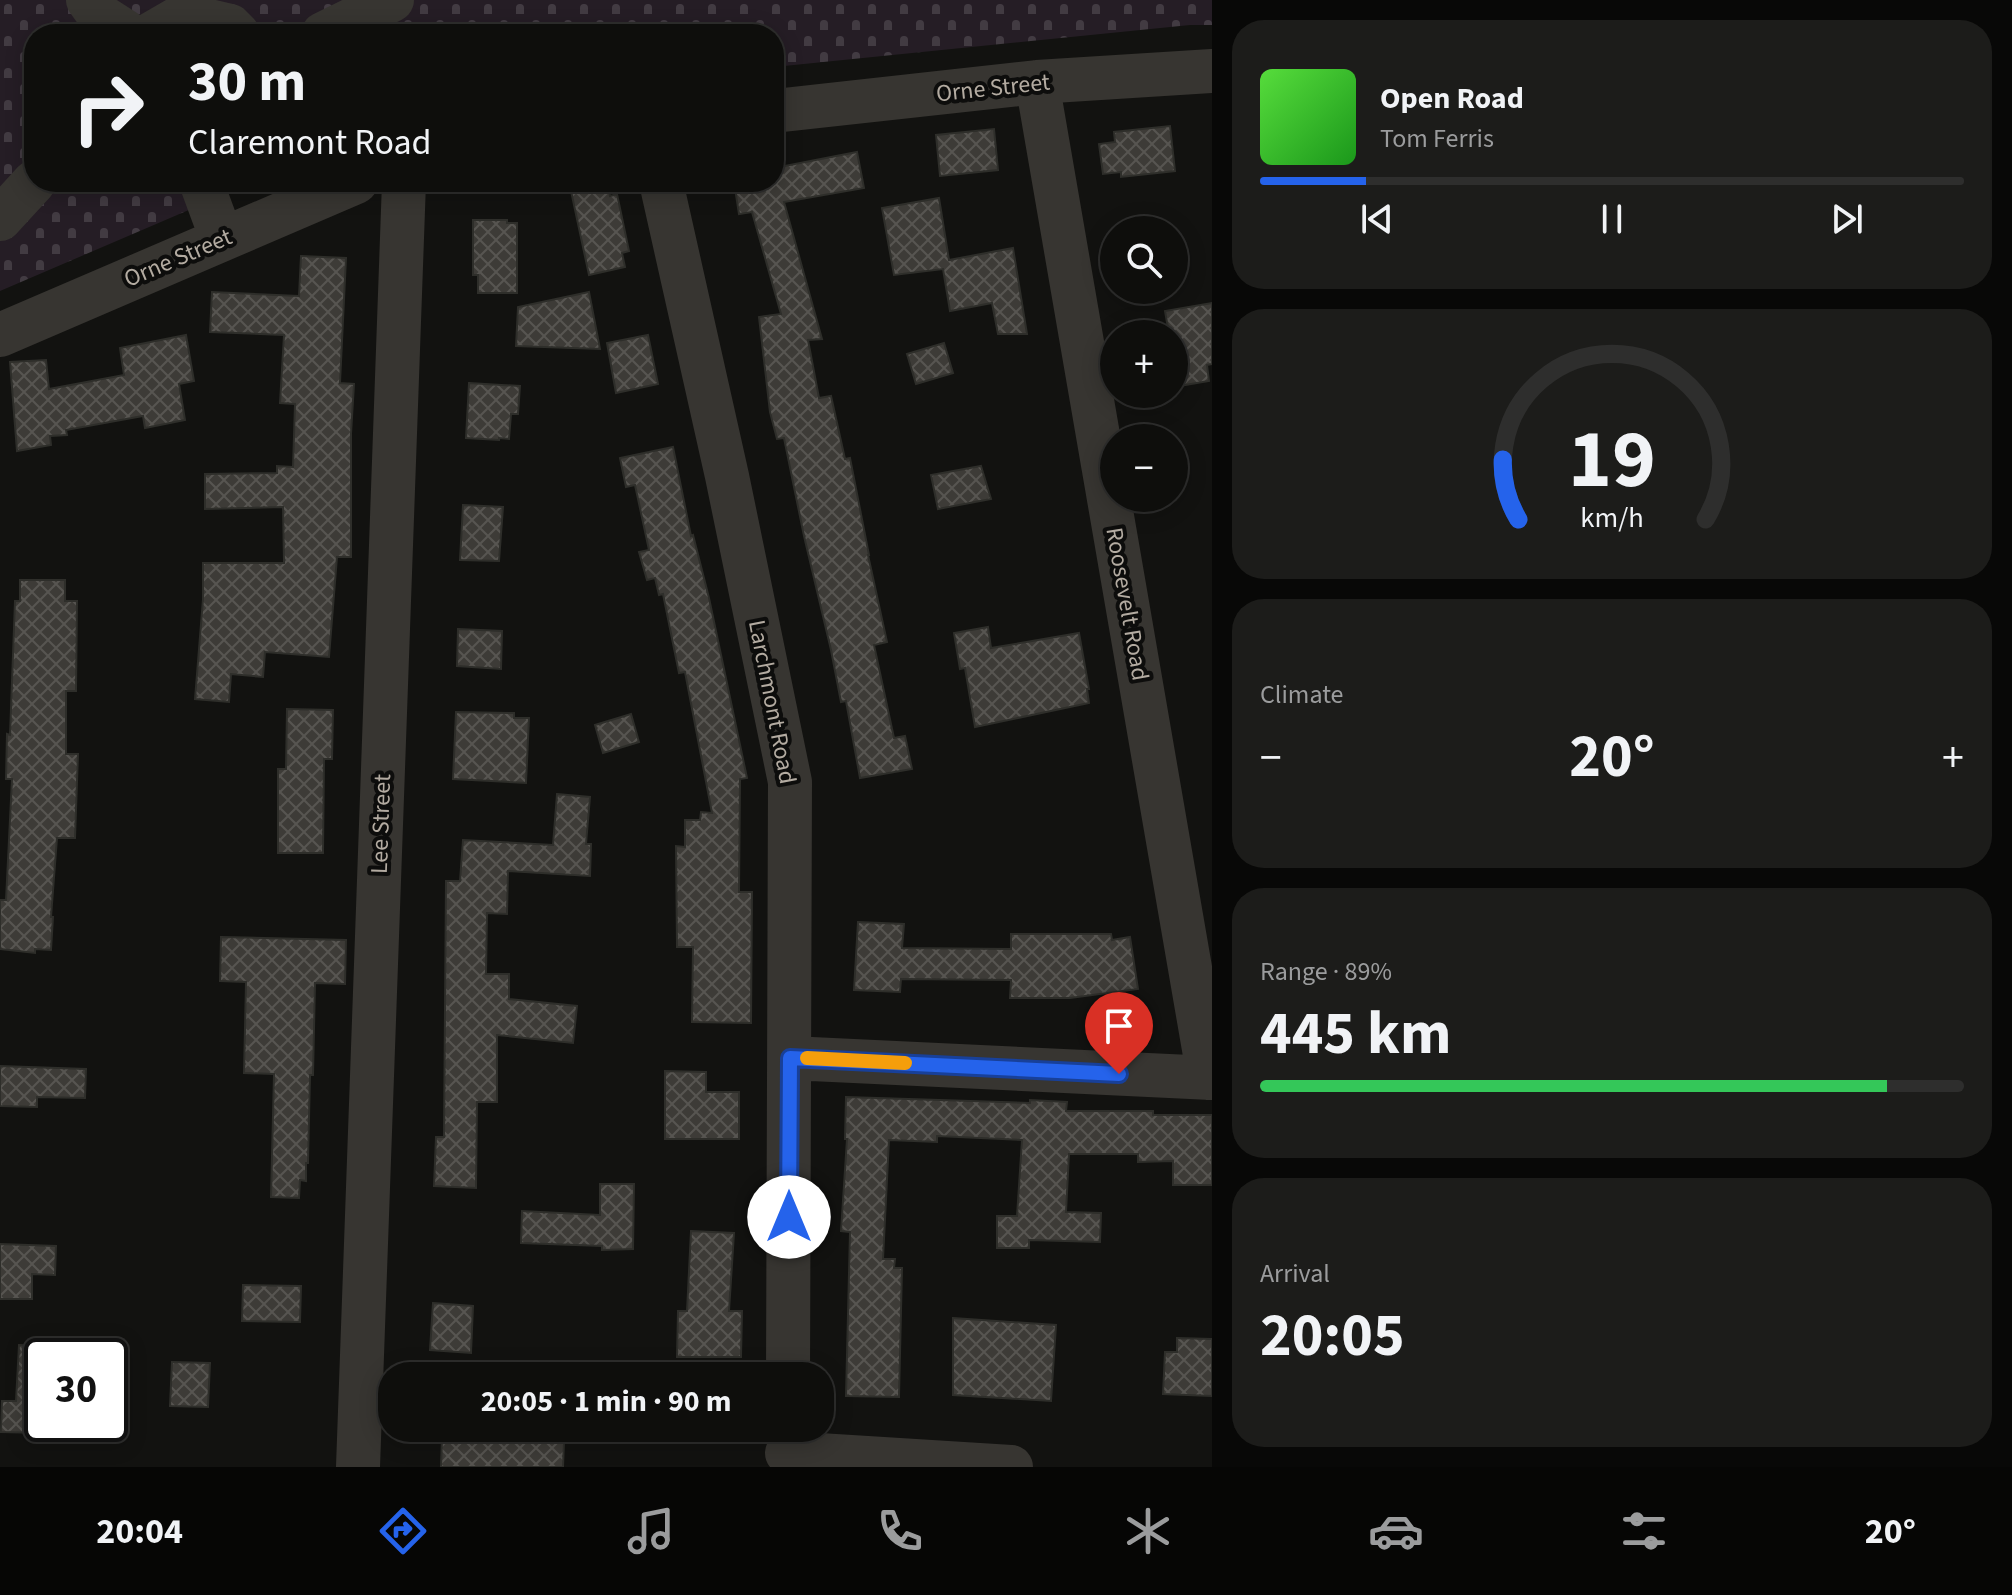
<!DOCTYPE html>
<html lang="en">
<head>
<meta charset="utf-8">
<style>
  :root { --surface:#0e0e0c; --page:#1c1c1a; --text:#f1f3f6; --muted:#9b9c9d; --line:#2e2e2d; --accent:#2563eb }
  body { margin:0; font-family:"Source Sans 3",sans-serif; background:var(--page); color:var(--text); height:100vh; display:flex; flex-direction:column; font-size:30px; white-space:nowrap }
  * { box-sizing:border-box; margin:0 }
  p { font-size:26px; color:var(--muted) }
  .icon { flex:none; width:44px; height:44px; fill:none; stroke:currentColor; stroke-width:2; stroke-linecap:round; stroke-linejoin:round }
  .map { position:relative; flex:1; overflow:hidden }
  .drawer { display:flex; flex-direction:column; gap:20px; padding:20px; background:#080807; width:800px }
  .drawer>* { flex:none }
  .guide { position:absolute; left:24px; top:24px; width:760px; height:168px; border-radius:32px; box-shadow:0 4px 20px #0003,0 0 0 2px var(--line); background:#0e0e0c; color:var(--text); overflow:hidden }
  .tools { position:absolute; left:1100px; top:216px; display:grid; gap:16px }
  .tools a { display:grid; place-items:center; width:88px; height:88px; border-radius:50%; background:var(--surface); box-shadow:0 4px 20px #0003,0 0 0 2px var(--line); font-size:40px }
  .speed { position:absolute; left:24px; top:1338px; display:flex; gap:16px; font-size:40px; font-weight:700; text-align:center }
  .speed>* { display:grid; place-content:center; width:104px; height:104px; border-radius:50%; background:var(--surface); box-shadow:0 4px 20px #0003,0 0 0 2px var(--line); line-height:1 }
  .speed .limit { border:4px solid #111; border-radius:12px; background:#fff; color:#111 }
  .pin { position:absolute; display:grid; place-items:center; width:68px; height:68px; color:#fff; margin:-82px -34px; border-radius:50% 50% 50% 0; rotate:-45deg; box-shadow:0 0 8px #0007 }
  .pin .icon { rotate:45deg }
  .me { position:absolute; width:88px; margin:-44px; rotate:0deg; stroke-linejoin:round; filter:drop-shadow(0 0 6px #0008) }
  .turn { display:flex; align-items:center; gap:28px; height:168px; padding:0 32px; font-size:36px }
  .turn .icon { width:104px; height:104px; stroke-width:2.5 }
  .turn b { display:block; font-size:56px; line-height:68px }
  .big { font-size:60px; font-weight:700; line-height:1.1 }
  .drawer .tile { flex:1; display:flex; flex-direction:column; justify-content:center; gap:12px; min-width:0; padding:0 28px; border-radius:32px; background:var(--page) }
  .drawer .dial { align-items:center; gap:0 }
  .dial svg { height:208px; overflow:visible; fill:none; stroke:var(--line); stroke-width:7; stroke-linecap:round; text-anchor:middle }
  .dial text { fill:var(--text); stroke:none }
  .song { display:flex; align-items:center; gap:24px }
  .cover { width:96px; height:96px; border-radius:12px; background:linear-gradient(135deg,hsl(110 70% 55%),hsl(120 70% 35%)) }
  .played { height:8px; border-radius:4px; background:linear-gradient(90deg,var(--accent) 15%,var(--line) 15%) }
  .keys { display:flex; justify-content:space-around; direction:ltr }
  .heat { display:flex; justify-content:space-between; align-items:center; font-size:44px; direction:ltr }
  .charge { height:12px; border-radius:6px; background:linear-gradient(90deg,#34c759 89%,var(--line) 0) }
  .trip { position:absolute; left:378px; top:1362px; width:456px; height:80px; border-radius:32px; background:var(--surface); box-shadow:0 4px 20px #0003,0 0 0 2px var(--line); font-weight:700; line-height:80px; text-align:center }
  .tab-bar { display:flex; height:128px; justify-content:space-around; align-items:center; background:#060605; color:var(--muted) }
  .tab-bar .icon { width:56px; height:56px }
  .tab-bar .current { color:var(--accent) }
  .tab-bar b { font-size:36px; color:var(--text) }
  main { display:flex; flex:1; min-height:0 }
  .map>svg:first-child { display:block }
  .cemetery { fill:url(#cemetery-stones) }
  .building { fill:url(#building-cross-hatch); stroke:#2e2e2a; stroke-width:2 }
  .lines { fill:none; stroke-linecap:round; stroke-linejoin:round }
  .minor { stroke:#373531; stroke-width:44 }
  .route-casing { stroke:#184099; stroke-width:20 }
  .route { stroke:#2563eb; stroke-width:14 }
  .slow { stroke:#f59e0b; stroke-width:14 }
  .labels { text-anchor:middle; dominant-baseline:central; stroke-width:8; stroke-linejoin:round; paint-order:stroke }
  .street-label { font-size:24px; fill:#b3aba1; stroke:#0d0d0c }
</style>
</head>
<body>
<main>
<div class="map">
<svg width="1212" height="1467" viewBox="0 0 1212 1467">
  <defs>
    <pattern id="cemetery-stones" width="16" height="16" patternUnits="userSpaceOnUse" patternTransform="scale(2)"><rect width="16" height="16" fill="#251d25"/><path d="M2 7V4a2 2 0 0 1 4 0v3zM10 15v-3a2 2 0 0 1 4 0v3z" fill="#423b42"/></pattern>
    <pattern id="building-cross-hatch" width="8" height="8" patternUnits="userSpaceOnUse" patternTransform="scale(2)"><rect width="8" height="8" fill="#3d3b37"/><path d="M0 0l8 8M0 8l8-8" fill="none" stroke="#575551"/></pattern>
  </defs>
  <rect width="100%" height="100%" fill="#121210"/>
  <path class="cemetery" d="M0,0H1212V25H1190L774,67V34H34V182H254L0,291Z"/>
  <path class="building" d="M1170,126L1175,171L1121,177V172L1103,174L1099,144L1115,142L1114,132Z
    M994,129L998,170L940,176L936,135Z
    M857,152L864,188L784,202L822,339L808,340L819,398L831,396L845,459L850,458L869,555H868L887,642L874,645L894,738L905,736L912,769L860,778L846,701L841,702L831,650L804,536L784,438L777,439L770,412L759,317L781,314L752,212L739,214L734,182H774V168Z
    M607,183L610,196L617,194L629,251L622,253L625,267L589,275L571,191Z
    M939,198L949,260L1013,248L1027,334H998L992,303L950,311L943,269L894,275L882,208Z
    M473,220H507V223H517V293H478V275H473Z
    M301,256L346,258L340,383L354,384L351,434V557H337L329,657L265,652L263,677L231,674L229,702L195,699L203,599V563H284L283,507L205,509V474L277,473V466L293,467L295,404L280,403L284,335L210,332L212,292L299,296Z
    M589,292L600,349L516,346L518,307Z
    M1212,303V364L1207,365L1209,381L1179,386L1174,359V334H1169L1165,311Z
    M186,335L194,381L179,384L185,420L145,428L143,416L66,430L67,435L50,436L51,445L17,451L10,362L46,360L49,389L124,375L120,348Z
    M648,335L658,384L616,393L607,343Z
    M944,343L953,373L916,384L907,354Z
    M469,383L520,386L518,414H511L509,439L499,438V440L466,438Z
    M673,447L691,536L693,535L709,598L747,778L740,779L739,892H752L751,1023L692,1022L693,947H677L676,846L685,847V820H700L701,812L712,813L685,672L679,673L663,594L659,595L655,578L647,580L639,552L649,550L635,485L626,487L620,458Z
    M981,466L991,499L938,509L931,475Z
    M463,505L503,507L499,561L460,560Z
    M20,580H65V601H77L76,691H66V754H78L75,838H57L51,917H53L51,950L35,949V953L0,949V900H6L12,779H6L7,734L10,735L15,601H20Z
    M988,627L991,648L1079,633L1089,689H1087L1089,703L975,727L965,668L960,669L954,633Z
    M458,629L502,631L501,669L457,666Z
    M287,709L333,710L332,759H324L323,853H278V769H286Z
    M456,712L514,713V718H529L526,783L453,779Z
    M631,714L639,742L603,753L595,725Z
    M557,794L590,797L586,844H591L590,876L508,871L507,914L487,913L486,974H509V999L577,1006L573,1043L497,1035V1102H477L476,1188L434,1186L436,1137H444L446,881H460L463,840L553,845Z
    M858,922L904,924L902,948L1011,949V934H1111L1112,940L1130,937L1138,989L1070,998H1010L1011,980L901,979L900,992L854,990Z
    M221,937L346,940L345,984L315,983L313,1075H310L308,1163H306V1181L300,1180L299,1198L271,1197L274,1074L244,1073L246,982L220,981Z
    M0,1066L86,1069L85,1098L37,1097V1107L0,1106Z
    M665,1071L706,1072V1092H739V1139H665Z
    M846,1097L1030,1103V1100L1067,1102L1066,1111H1153V1115H1212V1185H1173V1161L1138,1162V1154H1069L1066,1212L1101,1213L1100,1242L1029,1240V1248H997V1216H1017L1022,1140L937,1136V1142L889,1140L883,1259H895L894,1268H902L899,1397L846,1396L850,1232L841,1231L847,1139H845Z
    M600,1184H634L633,1249L602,1250V1246L521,1243L522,1211L600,1215Z
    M691,1231L734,1233L729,1311H742L741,1357H677L678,1311H687Z
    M0,1244L56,1246L55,1275L32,1274V1299H0Z
    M243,1285L301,1286L300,1322L242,1321Z
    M433,1303L473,1306L471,1353L430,1350Z
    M953,1318L1056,1325L1051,1401L953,1395Z
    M1177,1338L1212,1339V1396L1163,1394L1165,1352H1177Z
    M19,1345L42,1346V1433L1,1432L2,1401H16Z
    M172,1362L210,1363L208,1407L170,1406Z
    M450,1428H481V1439L564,1442L563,1467H441L442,1437H449Z"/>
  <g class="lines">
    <path class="minor" d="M88,0L98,14L129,34
      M151,34L184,15L230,26L238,34
      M323,34L392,0
      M1037,82L1209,1078
      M774,111L1037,82L1212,71
      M201,182L222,239
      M661,182L727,476L790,782L788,1376
      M0,219L34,182
      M0,335L356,182
      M790,1058L1212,1078
      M787,1453L1011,1467
      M358,1467L404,182"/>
  </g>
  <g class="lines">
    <defs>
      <path id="route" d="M789,1217L790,1058L1119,1074"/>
    </defs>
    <use href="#route" class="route-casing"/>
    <use href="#route" class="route"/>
    <path class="slow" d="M807,1058L905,1063"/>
  </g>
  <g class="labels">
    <g class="street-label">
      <text transform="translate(993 88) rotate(-6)">Orne Street</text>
      <text transform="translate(178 258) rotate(-23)">Orne Street</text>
      <text transform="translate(1127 604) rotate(80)">Roosevelt Road</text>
      <text transform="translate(772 702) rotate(79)">Larchmont Road</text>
      <text transform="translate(381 824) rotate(-88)">Lee Street</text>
    </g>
  </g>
</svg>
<div class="tools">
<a><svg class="icon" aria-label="search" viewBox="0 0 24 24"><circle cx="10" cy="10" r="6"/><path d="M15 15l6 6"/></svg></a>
<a>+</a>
<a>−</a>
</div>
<div class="speed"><div class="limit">30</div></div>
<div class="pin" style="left:1119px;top:1074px;background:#d93025"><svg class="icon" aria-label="arrive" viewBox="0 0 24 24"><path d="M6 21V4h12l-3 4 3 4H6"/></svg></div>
<svg class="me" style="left:789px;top:1217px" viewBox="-20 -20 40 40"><circle r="19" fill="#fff"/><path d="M0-13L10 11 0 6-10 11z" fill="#2563eb"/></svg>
<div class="trip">20:05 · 1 min · 90 m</div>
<div class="guide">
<div class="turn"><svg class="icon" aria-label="right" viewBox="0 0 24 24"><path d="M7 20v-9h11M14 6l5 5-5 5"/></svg><div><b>30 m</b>Claremont Road</div></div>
</div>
</div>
<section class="drawer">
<div class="tile">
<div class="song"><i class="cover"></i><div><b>Open Road</b><p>Tom Ferris</p></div></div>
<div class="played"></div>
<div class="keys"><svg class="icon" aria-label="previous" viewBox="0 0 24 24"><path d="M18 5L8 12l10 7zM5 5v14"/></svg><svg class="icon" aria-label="pause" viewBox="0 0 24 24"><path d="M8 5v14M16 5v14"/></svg><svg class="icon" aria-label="next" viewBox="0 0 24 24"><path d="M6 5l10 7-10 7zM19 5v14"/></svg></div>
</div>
<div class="tile dial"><svg viewBox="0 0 100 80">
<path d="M14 69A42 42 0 1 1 86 69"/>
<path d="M14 69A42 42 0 0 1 8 46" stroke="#2563eb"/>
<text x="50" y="56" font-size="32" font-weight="700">19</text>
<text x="50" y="72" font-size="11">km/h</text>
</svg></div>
<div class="tile"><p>Climate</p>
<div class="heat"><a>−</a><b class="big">20°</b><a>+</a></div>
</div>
<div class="tile"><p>Range · 89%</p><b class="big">445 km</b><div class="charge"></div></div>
<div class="tile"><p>Arrival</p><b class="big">20:05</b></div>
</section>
</main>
<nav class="tab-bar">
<b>20:04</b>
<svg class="icon current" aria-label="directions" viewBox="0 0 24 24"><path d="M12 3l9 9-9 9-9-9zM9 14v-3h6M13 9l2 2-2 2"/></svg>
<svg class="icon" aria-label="music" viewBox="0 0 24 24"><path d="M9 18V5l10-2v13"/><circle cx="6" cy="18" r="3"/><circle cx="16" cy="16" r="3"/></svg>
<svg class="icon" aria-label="phone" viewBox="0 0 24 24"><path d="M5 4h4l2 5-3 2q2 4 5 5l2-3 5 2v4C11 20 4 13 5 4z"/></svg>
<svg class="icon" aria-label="climate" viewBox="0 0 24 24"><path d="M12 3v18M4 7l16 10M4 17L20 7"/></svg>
<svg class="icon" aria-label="car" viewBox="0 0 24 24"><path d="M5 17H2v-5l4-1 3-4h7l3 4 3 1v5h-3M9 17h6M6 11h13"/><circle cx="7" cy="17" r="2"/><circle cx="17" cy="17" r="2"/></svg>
<svg class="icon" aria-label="filters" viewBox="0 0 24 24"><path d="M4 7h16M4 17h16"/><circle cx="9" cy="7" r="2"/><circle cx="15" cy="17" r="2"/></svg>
<b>20°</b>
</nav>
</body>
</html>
